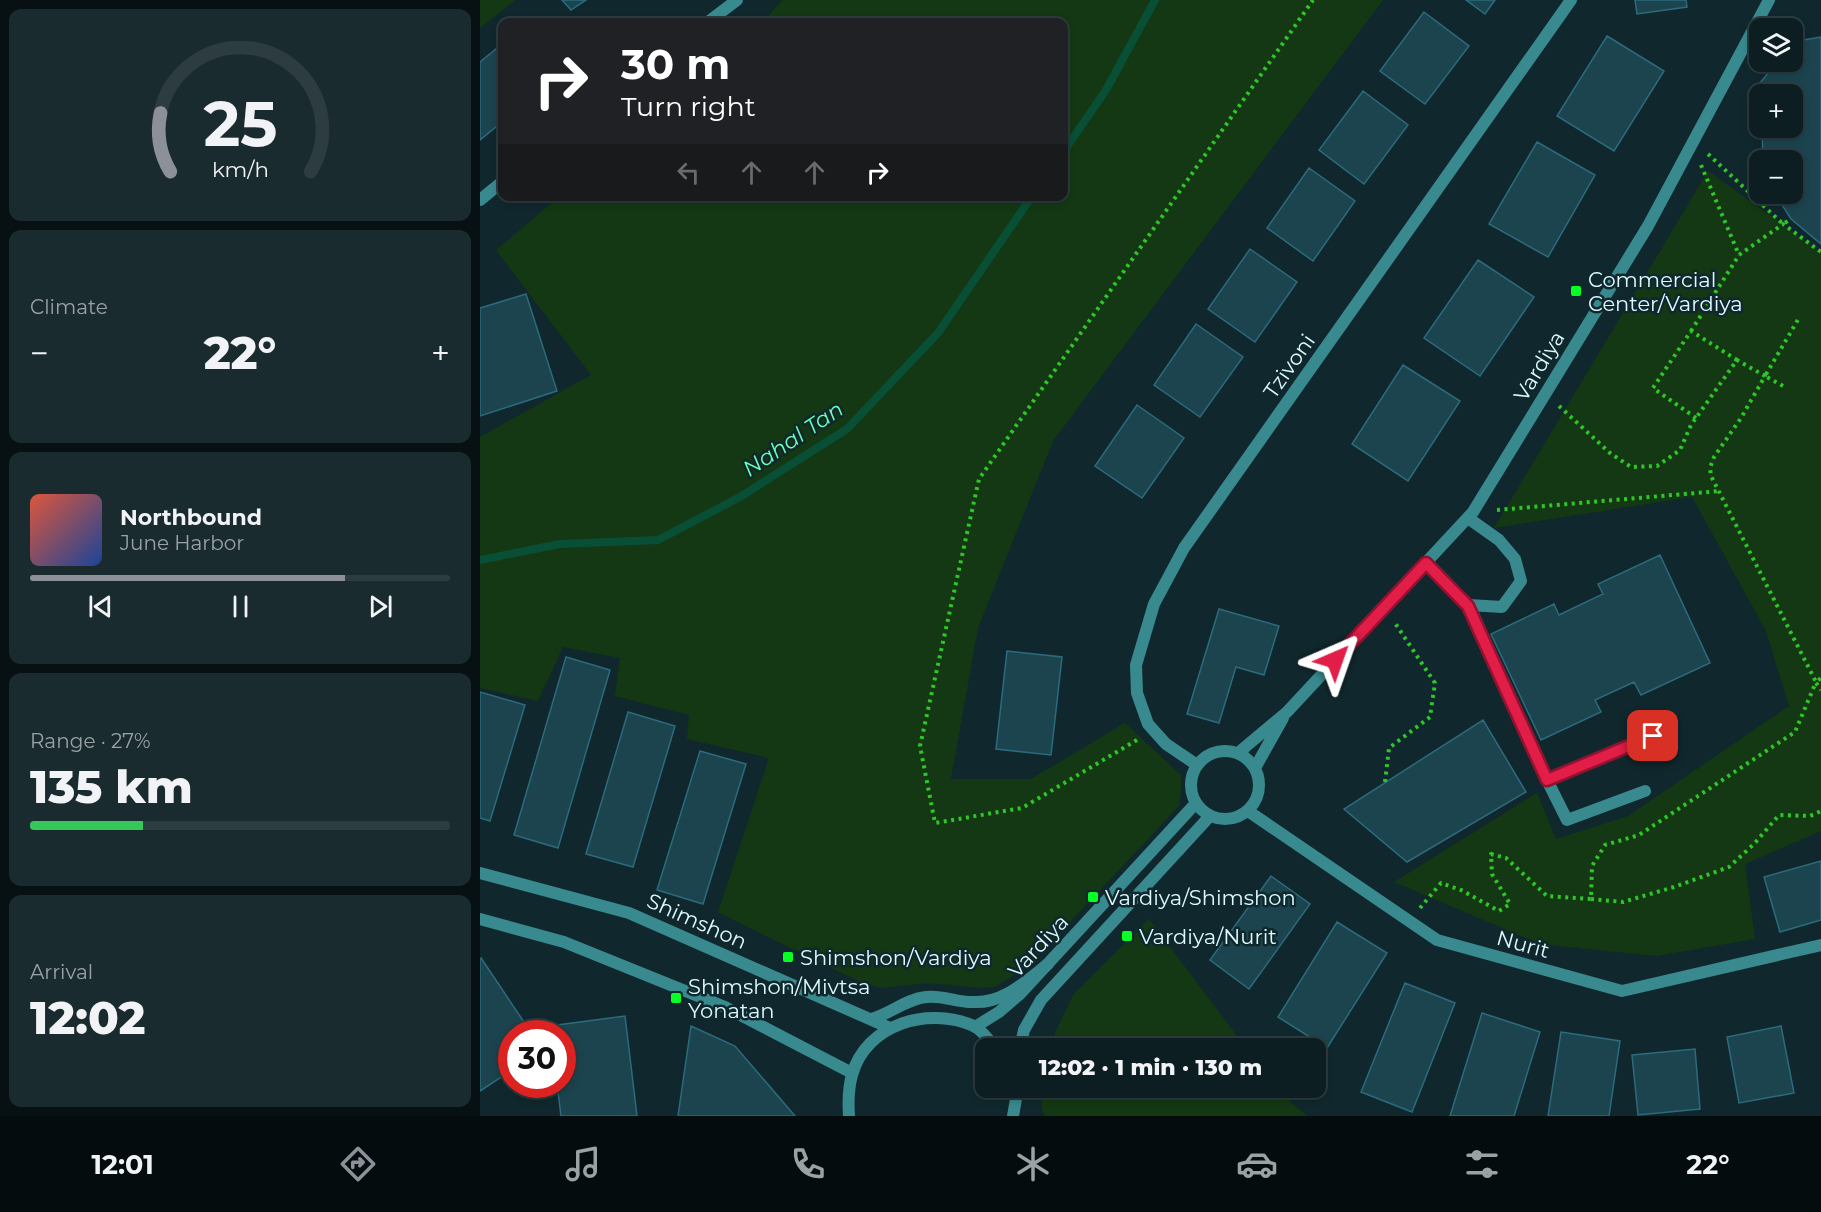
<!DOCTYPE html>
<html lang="en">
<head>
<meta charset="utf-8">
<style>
  :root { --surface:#0c1e22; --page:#1a2b2f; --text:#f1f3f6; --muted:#9aa2a5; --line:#2c3c40; --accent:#8c9099 }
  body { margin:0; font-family:Montserrat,sans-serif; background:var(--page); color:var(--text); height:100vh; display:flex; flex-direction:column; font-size:22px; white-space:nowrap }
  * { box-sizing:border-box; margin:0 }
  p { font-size:20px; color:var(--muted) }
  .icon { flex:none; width:33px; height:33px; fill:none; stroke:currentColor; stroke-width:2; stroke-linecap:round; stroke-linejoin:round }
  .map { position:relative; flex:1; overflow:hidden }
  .drawer { display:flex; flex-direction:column; gap:9px; padding:9px; background:#071013; width:480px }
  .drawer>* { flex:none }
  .top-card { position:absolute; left:18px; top:18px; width:570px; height:183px; border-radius:12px; box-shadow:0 3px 9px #0003,0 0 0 2px var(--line); background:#202124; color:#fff; overflow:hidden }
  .controls { position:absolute; left:1269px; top:18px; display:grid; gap:12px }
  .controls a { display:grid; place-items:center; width:54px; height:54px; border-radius:12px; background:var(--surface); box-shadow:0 3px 9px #0003,0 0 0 2px var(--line); font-size:30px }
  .speed { position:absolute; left:18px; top:1020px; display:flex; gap:12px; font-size:30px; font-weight:700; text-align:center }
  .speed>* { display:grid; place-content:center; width:78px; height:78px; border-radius:50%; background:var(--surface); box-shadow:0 3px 9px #0003,0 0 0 2px var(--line); line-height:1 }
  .speed .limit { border:9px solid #d22; background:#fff; color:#111 }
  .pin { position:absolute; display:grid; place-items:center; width:51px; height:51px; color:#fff; margin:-26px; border-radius:12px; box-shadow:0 3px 9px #0006 }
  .me { position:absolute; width:66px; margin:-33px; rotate:43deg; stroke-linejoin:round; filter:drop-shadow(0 0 4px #0008) }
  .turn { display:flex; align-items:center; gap:21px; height:126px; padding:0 24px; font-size:27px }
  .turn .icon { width:78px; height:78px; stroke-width:2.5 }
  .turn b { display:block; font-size:42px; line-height:51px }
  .lanes { display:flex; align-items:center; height:57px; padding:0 24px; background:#0003; justify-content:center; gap:30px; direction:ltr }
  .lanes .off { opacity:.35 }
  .big { font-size:45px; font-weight:800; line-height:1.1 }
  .drawer .card { flex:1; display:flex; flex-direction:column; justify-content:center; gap:9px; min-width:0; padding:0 21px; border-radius:12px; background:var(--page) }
  .drawer .dial { align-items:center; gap:0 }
  .dial svg { height:156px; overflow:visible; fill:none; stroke:var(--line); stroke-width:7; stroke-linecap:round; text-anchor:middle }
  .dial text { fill:var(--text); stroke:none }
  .song { display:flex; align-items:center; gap:18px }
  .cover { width:72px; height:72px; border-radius:9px; background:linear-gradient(135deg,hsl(10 70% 55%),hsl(220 70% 35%)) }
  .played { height:6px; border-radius:3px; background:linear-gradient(90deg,var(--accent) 75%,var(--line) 75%) }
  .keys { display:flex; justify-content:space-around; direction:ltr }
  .heat { display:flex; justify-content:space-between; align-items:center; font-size:33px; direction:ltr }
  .charge { height:9px; border-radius:4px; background:linear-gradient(90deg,#34c759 27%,var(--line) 0) }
  .trip { position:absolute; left:495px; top:1038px; width:351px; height:60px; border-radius:12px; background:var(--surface); box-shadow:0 3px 9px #0003,0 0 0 2px var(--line); font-weight:800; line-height:60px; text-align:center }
  .menu { display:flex; height:96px; justify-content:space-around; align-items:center; background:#050c0e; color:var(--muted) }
  .menu .icon { width:42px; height:42px }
  .menu .on { color:var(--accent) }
  .menu b { font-size:27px; color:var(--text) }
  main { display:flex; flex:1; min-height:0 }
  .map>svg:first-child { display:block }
  .green { fill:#133813 }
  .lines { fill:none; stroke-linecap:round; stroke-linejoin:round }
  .stream { stroke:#084f36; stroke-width:8 }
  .building { fill:#1b444f; stroke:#2c6b7d; stroke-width:1.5 }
  .path { stroke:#30c629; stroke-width:4; stroke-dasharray:3 4.5; stroke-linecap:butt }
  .service { stroke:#398a8f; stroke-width:12 }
  .minor { stroke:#398a8f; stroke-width:12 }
  .tertiary { stroke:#398a8f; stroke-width:12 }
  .route-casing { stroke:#92132f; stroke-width:15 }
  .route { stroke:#e11d48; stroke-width:10 }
  .poi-dot { fill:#08ff25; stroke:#10282d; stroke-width:2 }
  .labels { text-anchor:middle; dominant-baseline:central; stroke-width:5; stroke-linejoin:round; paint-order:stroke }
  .poi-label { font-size:21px; fill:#dcfaff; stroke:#10282d; text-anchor:start }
  .street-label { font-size:21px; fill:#dcfaff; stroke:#10282d }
  .water-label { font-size:22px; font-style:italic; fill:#6affb2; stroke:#10282d }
</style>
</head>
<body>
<main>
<section class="drawer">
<div class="card dial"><svg viewBox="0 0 100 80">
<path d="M14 69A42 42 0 1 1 86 69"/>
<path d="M14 69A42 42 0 0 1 9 39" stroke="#8c9099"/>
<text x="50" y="56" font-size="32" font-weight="700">25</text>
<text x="50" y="72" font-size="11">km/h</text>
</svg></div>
<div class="card"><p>Climate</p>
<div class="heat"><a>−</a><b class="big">22°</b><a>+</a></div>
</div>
<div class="card">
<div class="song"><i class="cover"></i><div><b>Northbound</b><p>June Harbor</p></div></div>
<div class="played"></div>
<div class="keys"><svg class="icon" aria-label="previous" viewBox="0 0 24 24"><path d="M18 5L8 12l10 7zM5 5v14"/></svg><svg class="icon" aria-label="pause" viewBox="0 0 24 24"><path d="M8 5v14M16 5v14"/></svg><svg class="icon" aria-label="next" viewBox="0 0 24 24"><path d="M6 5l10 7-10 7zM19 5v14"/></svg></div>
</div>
<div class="card"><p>Range · 27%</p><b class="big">135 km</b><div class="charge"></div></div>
<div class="card"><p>Arrival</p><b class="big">12:02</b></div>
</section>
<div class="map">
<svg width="1341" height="1116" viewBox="0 0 1341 1116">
  <rect width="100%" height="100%" fill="#10282d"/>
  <path class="green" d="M0,0H35L0,28Z
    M302,0H903L573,441L498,628L471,779H551L645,723L701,775V791L699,806L559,955L531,977L515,987L500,988L449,983L401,988L376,980L238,912L289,758L207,739L209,715L135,696L140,658L83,647L58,701L0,688V437L111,375L16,250L79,197L584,196V22H283Z
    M1228,171L1341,252V831L1265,864L1275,939L1176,956L1060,944L914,882L1057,793L1076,839L1148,816L1309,706L1286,631L1212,497L1014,528Z
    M669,919L766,1048H568L593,995Z
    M562,1088H795L827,1116H565L562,1109Z"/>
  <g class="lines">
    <path class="stream" d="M584,151L626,90L675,0
      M0,560L80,544L178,540L260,497L367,429L458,333L552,196"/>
  </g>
  <path class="building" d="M82,0H106L91,10Z
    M986,0H1015L1005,14Z
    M1155,0H1206L1207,7L1157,14Z
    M944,12L989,46L945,104L900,71Z
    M1127,36L1184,71L1134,151L1077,116Z
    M1341,37V244L1311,219L1295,194H1312V160H1283L1282,128H1312V94H1281L1280,83L1297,62H1312V42Z
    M22,44V122L0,140V62Z
    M883,91L928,125L884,184L839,150Z
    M1057,142L1115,175L1068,257L1009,224Z
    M829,168L875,201L833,261L787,228Z
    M770,249L817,282L775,342L728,309Z
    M998,260L1054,297L1000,376L944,338Z
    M46,294L77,391L0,416V308Z
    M716,324L763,357L720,417L674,385Z
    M923,365L980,401L928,481L872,444Z
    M657,405L704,438L662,498L615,466Z
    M1180,555L1230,663L1161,695L1154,682L1115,700L1121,712L1061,740L1011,634L1074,604L1079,615L1123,594L1118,584Z
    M739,609L799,626L784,675L756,667L739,723L707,714Z
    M527,651L582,657L571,755L516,749Z
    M86,657L130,670L78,848L34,835Z
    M0,692L45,705L10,821L0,818Z
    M148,712L195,726L153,867L106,854Z
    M1003,720L1046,792L927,862L864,809Z
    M220,751L266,764L223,904L177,890Z
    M1341,861V920L1300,932L1284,877Z
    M791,876L830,904L769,989L730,960Z
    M857,922L907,953L847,1048L798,1017Z
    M1,958L52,1034H32V1070L0,1091V959Z
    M925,983L975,1003L932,1112L881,1092Z
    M1002,1013L1060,1032L1034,1116H970Z
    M145,1016L157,1116H81L77,1084H82V1034H71L70,1026Z
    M211,1026L255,1046L315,1116H198Z
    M1301,1026L1314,1093L1259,1103L1247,1037Z
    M1081,1032L1140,1041L1129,1116H1068Z
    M1215,1049L1220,1109L1158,1115L1152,1055Z"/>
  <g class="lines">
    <path class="path" d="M1228,154L1303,224L1311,219
      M1221,165L1259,255
      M1211,331L1259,255L1303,224L1341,252
      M1303,386L1285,376L1319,318
      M1079,406L1130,453L1151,467L1177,466L1200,450L1211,425L1257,360L1285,376L1261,418L1234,457L1230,468L1231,476L1336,682L1341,678
      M1216,418L1173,388L1211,331L1257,360
      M1017,510L1240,491
      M1336,683L1341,690
      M657,740L542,808L455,823L440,746L499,479L833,0
      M905,782L909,748L950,717L955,683L915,623
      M1111,899L1143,902L1194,887L1249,867L1274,844L1299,815L1330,816L1341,811
      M940,908L961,883L981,890L1019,911L1030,904L1012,874L1011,854L1026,858L1067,896L1111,899L1112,866L1125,845L1159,835L1315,732L1336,682"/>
    <path class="service" d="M946,563L989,605L1022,607L1041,581L1035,559L1019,540L988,518
      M989,605L1067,780L1173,736
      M1067,780L1087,820L1165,791"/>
    <path class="minor" d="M228,22L257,0
      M0,200L22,182
      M711 785a34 34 0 1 1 68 0a34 34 0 1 1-68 0Z
      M758,753L807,712L993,512L1168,226L1289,0
      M717,765L686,744L668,724L657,693L656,665L674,604L704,548L1091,0
      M775,768L803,718
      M768,811L957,940L1142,991L1341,945
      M495,1027L519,1012L540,994L716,803
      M540,1048L544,1030L561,1000L730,816"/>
    <path class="tertiary" d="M0,873L149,913L410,1028
      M0,919L84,942L245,1007L372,1073
      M391,1019C410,1014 426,999 446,997C462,995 476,1002 492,1002C523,1004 545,982 568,964
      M369,1116C368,1101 368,1089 372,1075C386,1024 448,1006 494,1026C502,1030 510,1042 516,1048
      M533,1116L536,1099L534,1088"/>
  </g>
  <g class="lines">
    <defs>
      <path id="route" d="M855,660L946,563L988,606L1067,780L1173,736"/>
    </defs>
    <use href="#route" class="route-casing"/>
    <use href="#route" class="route"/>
  </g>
  <g class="poi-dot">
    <rect x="1090" y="285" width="12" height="12" rx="3"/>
    <rect x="607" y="891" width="12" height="12" rx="3"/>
    <rect x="641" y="930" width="12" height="12" rx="3"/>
    <rect x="302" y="951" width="12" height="12" rx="3"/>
    <rect x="190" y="992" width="12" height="12" rx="3"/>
  </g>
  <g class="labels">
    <g class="poi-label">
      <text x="1108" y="279">Commercial<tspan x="1108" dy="24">Center/Vardiya</tspan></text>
      <text x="625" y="897">Vardiya/Shimshon</text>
      <text x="659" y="936">Vardiya/Nurit</text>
      <text x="320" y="957">Shimshon/Vardiya</text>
      <text x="208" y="986">Shimshon/Mivtsa<tspan x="208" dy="24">Yonatan</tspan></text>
    </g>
    <g class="street-label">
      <text transform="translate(809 366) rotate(-55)">Tzivoni</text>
      <text transform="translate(1059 366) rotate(-59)">Vardiya</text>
      <text transform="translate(217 921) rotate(24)">Shimshon</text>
      <text transform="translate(1043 944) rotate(15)">Nurit</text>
      <text transform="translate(558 946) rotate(-47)">Vardiya</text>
    </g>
    <g class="water-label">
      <text transform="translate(313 439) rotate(-34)">Nahal Tan</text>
    </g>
  </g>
</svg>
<div class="controls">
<a><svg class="icon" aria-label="layers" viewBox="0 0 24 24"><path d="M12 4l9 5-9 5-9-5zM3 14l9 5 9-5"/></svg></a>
<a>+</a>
<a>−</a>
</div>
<div class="speed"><div class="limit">30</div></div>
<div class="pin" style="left:1173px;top:736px;background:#d93025"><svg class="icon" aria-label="arrive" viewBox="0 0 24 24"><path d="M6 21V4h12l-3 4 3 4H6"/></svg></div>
<svg class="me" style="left:855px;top:660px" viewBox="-20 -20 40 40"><path d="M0-17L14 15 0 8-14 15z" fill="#e11d48" stroke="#fff" stroke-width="4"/></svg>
<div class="trip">12:02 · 1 min · 130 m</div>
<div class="top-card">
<div class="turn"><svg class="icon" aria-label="right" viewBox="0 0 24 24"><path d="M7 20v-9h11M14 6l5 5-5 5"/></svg><div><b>30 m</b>Turn right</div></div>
<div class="lanes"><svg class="icon off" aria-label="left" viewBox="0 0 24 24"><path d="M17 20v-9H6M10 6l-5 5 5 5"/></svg><svg class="icon off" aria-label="ahead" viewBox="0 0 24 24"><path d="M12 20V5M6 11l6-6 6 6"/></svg><svg class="icon off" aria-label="ahead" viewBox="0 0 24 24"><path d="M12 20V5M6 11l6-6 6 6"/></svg><svg class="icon" aria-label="right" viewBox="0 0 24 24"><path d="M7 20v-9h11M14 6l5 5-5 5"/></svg></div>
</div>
</div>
</main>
<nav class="menu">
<b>12:01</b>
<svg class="icon on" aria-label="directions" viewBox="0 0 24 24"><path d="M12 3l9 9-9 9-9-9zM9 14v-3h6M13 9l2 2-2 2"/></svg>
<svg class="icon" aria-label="music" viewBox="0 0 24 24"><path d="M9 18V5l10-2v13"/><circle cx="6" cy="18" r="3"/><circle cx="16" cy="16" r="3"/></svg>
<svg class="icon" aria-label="phone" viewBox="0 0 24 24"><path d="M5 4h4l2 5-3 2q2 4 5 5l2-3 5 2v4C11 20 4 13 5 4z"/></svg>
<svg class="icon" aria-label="climate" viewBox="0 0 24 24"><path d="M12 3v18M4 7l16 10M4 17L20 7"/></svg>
<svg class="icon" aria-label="car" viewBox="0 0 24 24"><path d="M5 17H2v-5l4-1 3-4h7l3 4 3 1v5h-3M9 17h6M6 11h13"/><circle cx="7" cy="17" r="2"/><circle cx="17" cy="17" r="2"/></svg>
<svg class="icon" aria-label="filters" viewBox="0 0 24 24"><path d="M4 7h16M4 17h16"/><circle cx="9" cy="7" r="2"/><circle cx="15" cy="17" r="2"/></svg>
<b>22°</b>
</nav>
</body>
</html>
